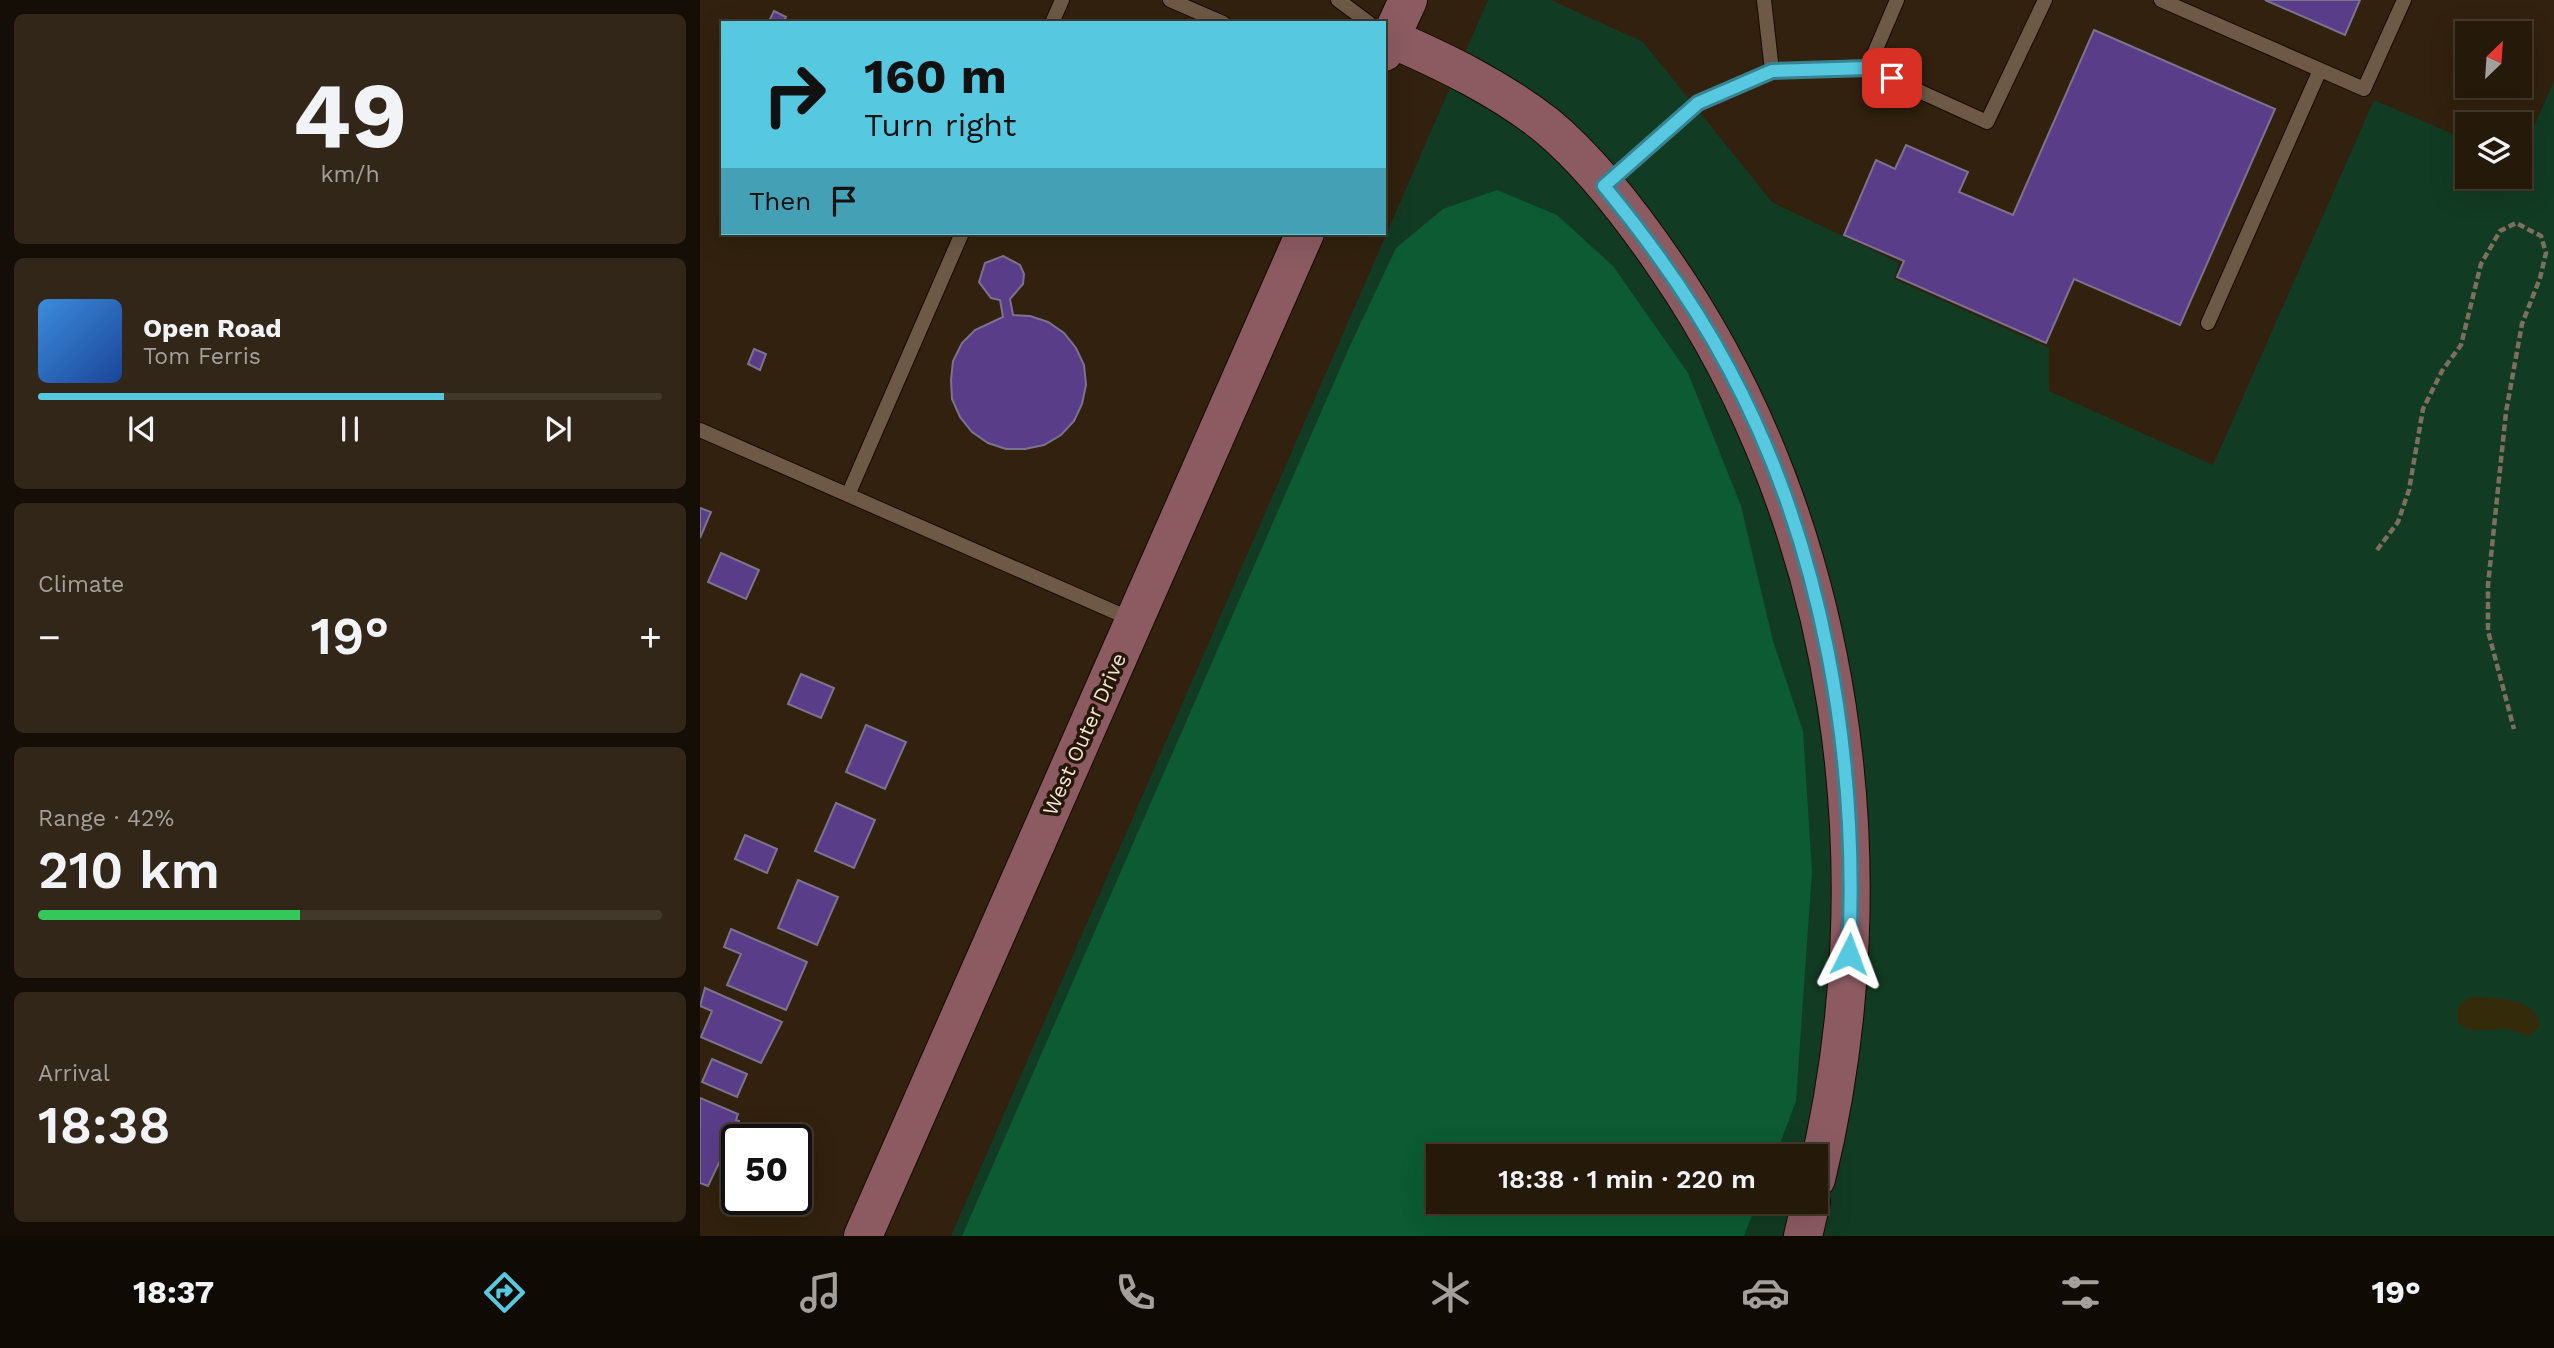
<!DOCTYPE html>
<html lang="en">
<head>
<meta charset="utf-8">
<style>
  :root { --surface:#25190a; --page:#312618; --text:#f1f3f6; --muted:#a3a09c; --line:#42382b; --accent:#56c9e1 }
  body { margin:0; font-family:"Work Sans",sans-serif; background:var(--page); color:var(--text); height:100vh; display:flex; flex-direction:column; font-size:26px; white-space:nowrap }
  * { box-sizing:border-box; margin:0 }
  p { font-size:23px; color:var(--muted) }
  .icon { flex:none; width:38px; height:38px; fill:none; stroke:currentColor; stroke-width:2; stroke-linecap:round; stroke-linejoin:round }
  .map { position:relative; flex:1; overflow:hidden }
  .details { display:flex; flex-direction:column; gap:14px; padding:14px; background:#140e06; width:700px }
  .details>* { flex:none }
  .top-card { position:absolute; left:21px; top:21px; width:665px; height:214px; border-radius:0px; box-shadow:0 7px 28px #0002,0 0 0 2px var(--line); background:#56c9e1; color:#111; overflow:hidden }
  .needle { width:46px; rotate:25deg }
  .tools { position:absolute; left:1755px; top:21px; display:grid; gap:14px }
  .tools a { display:grid; place-items:center; width:77px; height:77px; border-radius:0px; background:var(--surface); box-shadow:0 7px 28px #0002,0 0 0 2px var(--line); font-size:35px }
  .speed { position:absolute; left:21px; top:1124px; display:flex; gap:14px; font-size:35px; font-weight:700; text-align:center }
  .speed>* { display:grid; place-content:center; width:91px; height:91px; border-radius:50%; background:var(--surface); box-shadow:0 7px 28px #0002,0 0 0 2px var(--line); line-height:1 }
  .speed .limit { border:4px solid #111; border-radius:10px; background:#fff; color:#111 }
  .pin { position:absolute; display:grid; place-items:center; width:60px; height:60px; color:#fff; margin:-30px; border-radius:14px; box-shadow:0 4px 10px #0006 }
  .me { position:absolute; width:77px; margin:-38px; rotate:3deg; stroke-linejoin:round; filter:drop-shadow(0 0 5px #0008) }
  .turn { display:flex; align-items:center; gap:24px; height:147px; padding:0 28px; font-size:32px }
  .turn .icon { width:91px; height:91px; stroke-width:2.5 }
  .turn b { display:block; font-size:49px; line-height:60px }
  .then { display:flex; align-items:center; height:66px; padding:0 28px; background:#0003; gap:14px; font-size:26px }
  .big { font-size:52px; font-weight:600; line-height:1.1 }
  .details .widget { flex:1; display:flex; flex-direction:column; justify-content:center; gap:10px; min-width:0; padding:0 24px; border-radius:10px; background:var(--page) }
  .details .dial { align-items:center; gap:0 }
  .dial b { font-size:91px; line-height:1 }
  .song { display:flex; align-items:center; gap:21px }
  .cover { width:84px; height:84px; border-radius:10px; background:linear-gradient(135deg,hsl(210 70% 55%),hsl(220 70% 35%)) }
  .played { height:7px; border-radius:4px; background:linear-gradient(90deg,var(--accent) 65%,var(--line) 65%) }
  .keys { display:flex; justify-content:space-around; direction:ltr }
  .heat { display:flex; justify-content:space-between; align-items:center; font-size:38px; direction:ltr }
  .charge { height:10px; border-radius:5px; background:linear-gradient(90deg,#34c759 42%,var(--line) 0) }
  .trip { position:absolute; left:726px; top:1144px; width:402px; height:70px; border-radius:0px; background:var(--surface); box-shadow:0 7px 28px #0002,0 0 0 2px var(--line); font-weight:600; line-height:70px; text-align:center }
  .tabs { display:flex; height:112px; justify-content:space-around; align-items:center; background:#0f0a04; color:var(--muted) }
  .tabs .icon { width:49px; height:49px }
  .tabs .on { color:var(--accent) }
  .tabs b { font-size:32px; color:var(--text) }
  main { display:flex; flex:1; min-height:0 }
  .map>svg:first-child { display:block }
  .green { fill:#123b23; fill-rule:evenodd }
  .forest { fill:#0c5b32 }
  .sand { fill:#342b0a }
  .building { fill:#5a3d89; stroke:#7b738d; stroke-width:2 }
  .lines { fill:none; stroke-linecap:round; stroke-linejoin:round }
  .lane-casing { stroke:#190a00; stroke-width:16 }
  .secondary-casing { stroke:#190a00; stroke-width:40 }
  .path { stroke:#7d6f5e; stroke-width:4.5; stroke-dasharray:7 3.5; stroke-linecap:butt }
  .lane { stroke:#6d5945; stroke-width:14 }
  .secondary { stroke:#8c5b62; stroke-width:38 }
  .route-casing { stroke:#388392; stroke-width:18 }
  .route { stroke:#56c9e1; stroke-width:12 }
  .labels { text-anchor:middle; dominant-baseline:central; stroke-width:7; stroke-linejoin:round; paint-order:stroke }
  .street-label { font-size:21px; fill:#f0e5d9; stroke:#271705 }
</style>
</head>
<body>
<main>
<section class="details">
<div class="widget dial"><b>49</b><p>km/h</p></div>
<div class="widget">
<div class="song"><i class="cover"></i><div><b>Open Road</b><p>Tom Ferris</p></div></div>
<div class="played"></div>
<div class="keys"><svg class="icon" aria-label="previous" viewBox="0 0 24 24"><path d="M18 5L8 12l10 7zM5 5v14"/></svg><svg class="icon" aria-label="pause" viewBox="0 0 24 24"><path d="M8 5v14M16 5v14"/></svg><svg class="icon" aria-label="next" viewBox="0 0 24 24"><path d="M6 5l10 7-10 7zM19 5v14"/></svg></div>
</div>
<div class="widget"><p>Climate</p>
<div class="heat"><a>−</a><b class="big">19°</b><a>+</a></div>
</div>
<div class="widget"><p>Range · 42%</p><b class="big">210 km</b><div class="charge"></div></div>
<div class="widget"><p>Arrival</p><b class="big">18:38</b></div>
</section>
<div class="map">
<svg width="1854" height="1236" viewBox="0 0 1854 1236">
  <rect width="100%" height="100%" fill="#31210e"/>
  <path class="green" d="M788,0H851L943,42L1072,202L1199,263L1194,279L1349,348V391L1513,465L1674,100L1767,140L1768,177H1820V158L1854,81V1236H251ZM738,1157H1116V1202H738Z"/>
  <path class="forest" d="M797,190L857,215L913,266L988,373L1041,506L1073,641L1103,731L1112,871L1096,1101L1075,1157H738V1202H1057L1044,1236H262L649,348L696,248L743,209Z"/>
  <path class="sand" d="M1771,997C1791,998 1841,996 1839,1028L1828,1036C1820,1034 1814,1030 1806,1029C1793,1028 1755,1038 1757,1014C1757,1005 1764,1001 1771,997Z"/>
  <path class="building" d="M1565,0H1660L1645,35Z
    M74,11L86,17L83,23H68Z
    M1394,30L1575,109L1480,325L1374,279L1346,343L1197,277L1204,261L1144,235L1176,160L1195,169L1206,145L1268,172L1259,192L1313,215Z
    M303,256L320,265L324,274L323,284L310,299L313,315L330,316L348,322L364,333L376,348L384,365L386,385L382,404L374,421L361,435L344,445L325,449H306L288,443L272,432L260,417L252,399L251,380L253,361L262,343L275,330L303,317L300,300L291,298L279,282L285,263Z
    M54,349L66,354L60,370L48,364Z
    M0,508L11,512L0,538Z
    M21,553L59,570L46,599L8,582Z
    M101,674L134,688L121,718L88,704Z
    M166,725L206,742L185,789L146,772Z
    M136,803L175,820L154,868L115,851Z
    M45,835L77,849L67,873L35,859Z
    M98,880L138,897L117,945L78,928Z
    M31,929L107,962L86,1010L27,985L41,954L24,947Z
    M5,988L82,1022L61,1063L1,1037L12,1011L0,1006Z
    M12,1059L47,1074L37,1097L2,1082Z
    M0,1098L38,1114L36,1120L39,1121L8,1186L0,1183Z"/>
  <g class="lines">
    <defs>
      <path id="lane" d="M470,0L523,23
        M638,0L669,23
        M1064,0L1072,71
        M1461,0L1664,89L1704,0
        M352,23L362,0
        M1168,68L1287,122L1345,0
        M907,183L998,103L1072,71L1168,68L1197,0
        M1508,323L1620,70
        M0,430L433,620
        M148,495L262,233"/>
      <path id="secondary" d="M690,38C745,62 799,88 846,125C892,163 932,216 966,266C1146,527 1191,873 1116,1179
        M684,52L708,0
        M163,1236L605,233
        M1103,1236L1111,1202"/>
    </defs>
    <use href="#lane" class="lane-casing"/>
    <use href="#secondary" class="secondary-casing"/>
    <path class="path" d="M1677,550L1698,522L1709,490L1723,409L1742,371L1761,345L1781,264L1800,231L1816,223L1841,236L1846,253L1840,278L1822,324L1806,412L1788,585V631L1814,729"/>
    <use href="#lane" class="lane"/>
    <use href="#secondary" class="secondary"/>
  </g>
  <g class="lines">
    <defs>
      <path id="route" d="M1149,954C1159,756 1123,545 1029,369C994,303 951,243 904,186L998,103L1072,71L1168,68L1192,78"/>
    </defs>
    <use href="#route" class="route-casing"/>
    <use href="#route" class="route"/>
  </g>
  <g class="labels">
    <g class="street-label">
      <text transform="translate(384 734) rotate(-66)">West Outer Drive</text>
    </g>
  </g>
</svg>
<div class="tools">
<a><svg class="needle" viewBox="-14 -14 28 28"><path d="M0-13l5 13h-10z" fill="#e53935"/><path d="M0 13l5-13h-10z" fill="#a3a09c"/></svg></a>
<a><svg class="icon" aria-label="layers" viewBox="0 0 24 24"><path d="M12 4l9 5-9 5-9-5zM3 14l9 5 9-5"/></svg></a>
</div>
<div class="speed"><div class="limit">50</div></div>
<div class="pin" style="left:1192px;top:78px;background:#d93025"><svg class="icon" aria-label="arrive" viewBox="0 0 24 24"><path d="M6 21V4h12l-3 4 3 4H6"/></svg></div>
<svg class="me" style="left:1149px;top:954px" viewBox="-20 -20 40 40"><path d="M0-17L14 15 0 8-14 15z" fill="#56c9e1" stroke="#fff" stroke-width="4"/></svg>
<div class="trip">18:38 · 1 min · 220 m</div>
<div class="top-card">
<div class="turn"><svg class="icon" aria-label="right" viewBox="0 0 24 24"><path d="M7 20v-9h11M14 6l5 5-5 5"/></svg><div><b>160 m</b>Turn right</div></div>
<div class="then">Then<svg class="icon" aria-label="arrive" viewBox="0 0 24 24"><path d="M6 21V4h12l-3 4 3 4H6"/></svg></div>
</div>
</div>
</main>
<nav class="tabs">
<b>18:37</b>
<svg class="icon on" aria-label="directions" viewBox="0 0 24 24"><path d="M12 3l9 9-9 9-9-9zM9 14v-3h6M13 9l2 2-2 2"/></svg>
<svg class="icon" aria-label="music" viewBox="0 0 24 24"><path d="M9 18V5l10-2v13"/><circle cx="6" cy="18" r="3"/><circle cx="16" cy="16" r="3"/></svg>
<svg class="icon" aria-label="phone" viewBox="0 0 24 24"><path d="M5 4h4l2 5-3 2q2 4 5 5l2-3 5 2v4C11 20 4 13 5 4z"/></svg>
<svg class="icon" aria-label="climate" viewBox="0 0 24 24"><path d="M12 3v18M4 7l16 10M4 17L20 7"/></svg>
<svg class="icon" aria-label="car" viewBox="0 0 24 24"><path d="M5 17H2v-5l4-1 3-4h7l3 4 3 1v5h-3M9 17h6M6 11h13"/><circle cx="7" cy="17" r="2"/><circle cx="17" cy="17" r="2"/></svg>
<svg class="icon" aria-label="filters" viewBox="0 0 24 24"><path d="M4 7h16M4 17h16"/><circle cx="9" cy="7" r="2"/><circle cx="15" cy="17" r="2"/></svg>
<b>19°</b>
</nav>
</body>
</html>
